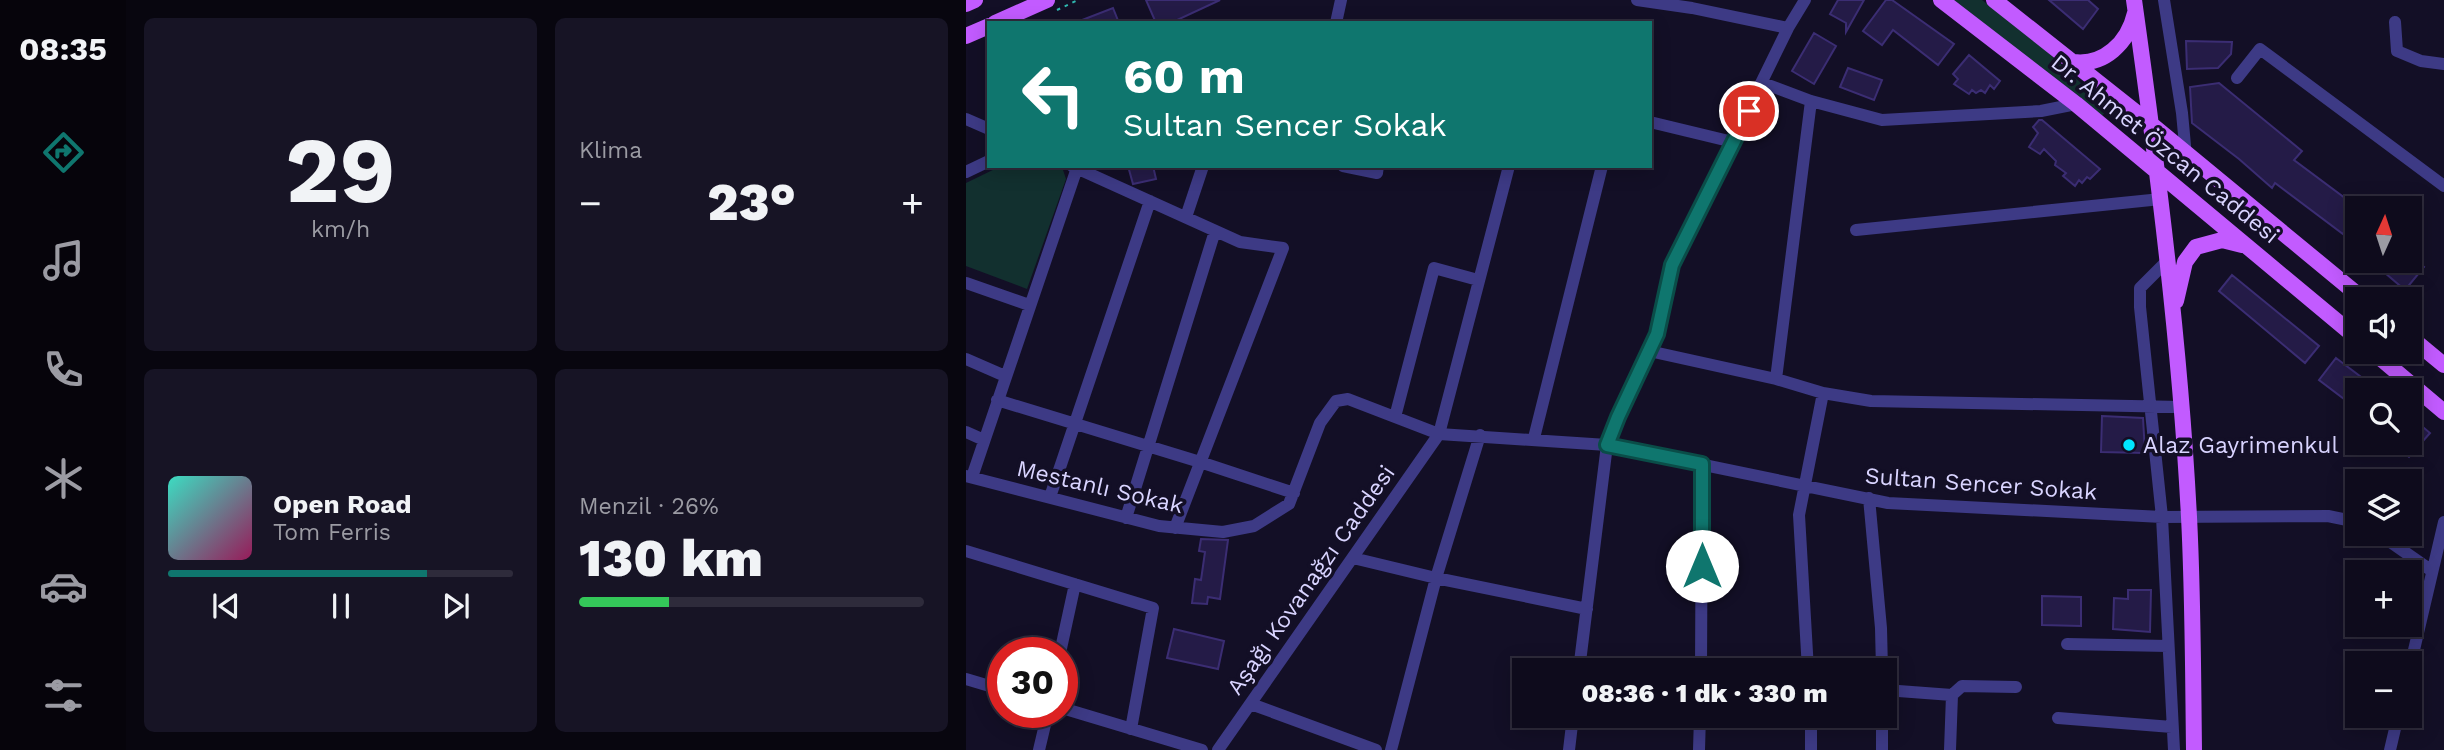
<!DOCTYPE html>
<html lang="tr">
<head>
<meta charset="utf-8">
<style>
  :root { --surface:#0e0b1c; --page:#171425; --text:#f1f3f6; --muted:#9b9ba3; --line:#2e2b3b; --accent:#0f766e }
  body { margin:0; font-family:"Work Sans",sans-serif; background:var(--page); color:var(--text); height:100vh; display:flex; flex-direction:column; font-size:26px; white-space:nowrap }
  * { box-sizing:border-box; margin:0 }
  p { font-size:23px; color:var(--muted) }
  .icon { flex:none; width:38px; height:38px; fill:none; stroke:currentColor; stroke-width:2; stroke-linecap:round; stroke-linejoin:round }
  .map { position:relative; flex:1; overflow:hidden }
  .sheet { display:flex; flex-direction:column; gap:18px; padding:18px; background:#08060f; width:840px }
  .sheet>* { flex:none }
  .guide { position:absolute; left:21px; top:21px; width:665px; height:147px; border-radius:0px; box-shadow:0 4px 18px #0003,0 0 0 2px var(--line); background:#0f766e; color:#fff; overflow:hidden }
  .needle { width:46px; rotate:3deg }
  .fabs { position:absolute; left:1379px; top:196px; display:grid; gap:14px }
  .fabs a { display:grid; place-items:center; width:77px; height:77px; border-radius:0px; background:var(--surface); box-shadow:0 4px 18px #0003,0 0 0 2px var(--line); font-size:35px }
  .speed { position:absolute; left:21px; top:637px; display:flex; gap:14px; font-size:35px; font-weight:700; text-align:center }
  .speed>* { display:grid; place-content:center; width:91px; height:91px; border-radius:50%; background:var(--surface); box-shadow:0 4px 18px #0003,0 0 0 2px var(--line); line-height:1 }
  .speed .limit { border:10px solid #d22; background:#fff; color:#111 }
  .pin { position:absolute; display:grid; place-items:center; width:60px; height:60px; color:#fff; margin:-30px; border:4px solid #fff; border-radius:50%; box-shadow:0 2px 7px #0007 }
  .me { position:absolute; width:77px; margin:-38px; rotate:0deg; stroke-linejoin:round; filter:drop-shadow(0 0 5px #0008) }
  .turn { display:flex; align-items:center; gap:24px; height:147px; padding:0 21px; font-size:32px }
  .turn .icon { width:91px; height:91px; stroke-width:2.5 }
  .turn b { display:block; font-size:49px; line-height:60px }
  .big { font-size:52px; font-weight:800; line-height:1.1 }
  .sheet .tile { flex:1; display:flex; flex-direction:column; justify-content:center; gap:10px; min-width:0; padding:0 24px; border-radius:10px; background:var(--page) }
  .sheet .dial { align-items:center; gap:0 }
  .dial b { font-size:91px; line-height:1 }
  .song { display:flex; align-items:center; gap:21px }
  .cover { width:84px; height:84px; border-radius:10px; background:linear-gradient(135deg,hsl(170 70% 55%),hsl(330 70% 35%)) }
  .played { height:7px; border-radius:4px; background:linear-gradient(90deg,var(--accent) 75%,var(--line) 75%) }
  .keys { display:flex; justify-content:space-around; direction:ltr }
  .heat { display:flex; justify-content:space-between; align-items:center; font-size:38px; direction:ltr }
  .charge { height:10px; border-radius:5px; background:linear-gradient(90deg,#34c759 26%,var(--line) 0) }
  .sheet .tiles { flex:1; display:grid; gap:18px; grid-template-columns:repeat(2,1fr) }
  .trip { position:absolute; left:546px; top:658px; width:385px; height:70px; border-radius:0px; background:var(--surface); box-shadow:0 4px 18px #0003,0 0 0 2px var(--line); font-weight:800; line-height:70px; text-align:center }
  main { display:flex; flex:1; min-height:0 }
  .menu { display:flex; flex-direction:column; width:126px; justify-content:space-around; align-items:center; background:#06040b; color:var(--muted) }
  .menu .icon { width:49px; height:49px }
  .menu .active { color:var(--accent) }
  .menu b { font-size:32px; color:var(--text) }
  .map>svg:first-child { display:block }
  .green { fill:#12302f }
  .building { fill:#241b47; stroke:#3b2d73; stroke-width:2 }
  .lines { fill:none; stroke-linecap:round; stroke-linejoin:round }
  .path { stroke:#2fb8b0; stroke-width:2; stroke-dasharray:3.5 5; stroke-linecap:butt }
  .minor { stroke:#3d3a85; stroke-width:12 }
  .major { stroke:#c25bff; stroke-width:16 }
  .route-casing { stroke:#0a4d48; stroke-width:18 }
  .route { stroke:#0f766e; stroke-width:12 }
  .poi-dot { fill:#00e5ff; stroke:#130f26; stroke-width:2.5 }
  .labels { text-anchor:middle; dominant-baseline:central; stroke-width:7; stroke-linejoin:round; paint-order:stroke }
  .street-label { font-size:23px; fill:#d9d4ff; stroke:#130f26 }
  .poi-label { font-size:23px; fill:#d9d4ff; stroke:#130f26; text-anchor:start }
</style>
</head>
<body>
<main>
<nav class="menu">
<b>08:35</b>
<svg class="icon active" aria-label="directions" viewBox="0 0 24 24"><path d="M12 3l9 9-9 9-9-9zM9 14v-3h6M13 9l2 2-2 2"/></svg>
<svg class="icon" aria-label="music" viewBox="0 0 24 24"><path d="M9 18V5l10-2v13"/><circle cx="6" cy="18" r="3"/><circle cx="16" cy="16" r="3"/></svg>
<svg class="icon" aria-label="phone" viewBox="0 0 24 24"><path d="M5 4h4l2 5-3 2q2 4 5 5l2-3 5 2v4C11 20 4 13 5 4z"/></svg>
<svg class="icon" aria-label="climate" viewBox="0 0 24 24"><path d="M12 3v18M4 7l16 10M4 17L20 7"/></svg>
<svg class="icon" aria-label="car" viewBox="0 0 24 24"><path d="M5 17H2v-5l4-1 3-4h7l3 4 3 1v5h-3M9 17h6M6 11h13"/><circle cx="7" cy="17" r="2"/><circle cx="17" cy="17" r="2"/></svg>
<svg class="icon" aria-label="filters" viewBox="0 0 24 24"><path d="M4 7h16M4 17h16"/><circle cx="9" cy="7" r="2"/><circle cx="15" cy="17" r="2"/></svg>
</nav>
<section class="sheet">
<div class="tiles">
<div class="tile dial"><b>29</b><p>km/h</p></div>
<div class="tile"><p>Klima</p>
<div class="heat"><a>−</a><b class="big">23°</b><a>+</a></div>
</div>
<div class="tile">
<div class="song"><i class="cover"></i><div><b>Open Road</b><p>Tom Ferris</p></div></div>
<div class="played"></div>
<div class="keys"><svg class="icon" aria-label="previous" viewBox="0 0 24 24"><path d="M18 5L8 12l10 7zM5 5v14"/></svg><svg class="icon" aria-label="pause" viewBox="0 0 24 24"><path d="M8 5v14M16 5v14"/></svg><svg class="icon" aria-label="next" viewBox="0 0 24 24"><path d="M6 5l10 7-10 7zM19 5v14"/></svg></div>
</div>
<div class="tile"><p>Menzil · 26%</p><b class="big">130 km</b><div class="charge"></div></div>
</div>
</section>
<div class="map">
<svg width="1478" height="750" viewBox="0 0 1478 750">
  <rect width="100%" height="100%" fill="#130f26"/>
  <path class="green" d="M988,0H1016L1077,48L1142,108L1136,116Z
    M35,166H92L97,170L100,179L61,289L0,266V183Z"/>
  <path class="building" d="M180,0H254L211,20L212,23H190Z
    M872,0H898L880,32V23L864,14Z
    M920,0H926L988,44L972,65L927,30L916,45L897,31Z
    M1083,0H1122L1132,9L1117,29Z
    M147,8L153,23H111V22Z
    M848,33L870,46L848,84L826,71Z
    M1220,41L1266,42L1265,54L1252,68L1221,69Z
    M1003,55L1034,81L1028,89L1024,85L1019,93L1015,90L1010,93L1006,90L1003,94L988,84L992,79L987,74Z
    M882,68L916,80L908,100L874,87Z
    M1253,83L1336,151L1328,160L1391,207V215L1377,234L1309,183L1306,188L1273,159L1226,123L1224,87Z
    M1073,120H1076L1134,169L1124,179L1121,177L1116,183L1113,180L1109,186L1097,176L1100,173L1089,165L1090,161L1078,149L1074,154L1063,147L1072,133L1067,127Z
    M162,166H187L190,179L167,184Z
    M1444,256L1458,267L1439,290L1405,261H1444Z
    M1266,275L1353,346L1339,363L1253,291Z
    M1370,358L1403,383L1397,390H1391V398L1386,405L1353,380Z
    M1136,416L1177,418L1179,453L1135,452Z
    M1444,416L1464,433L1443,457L1425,443H1444Z
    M235,539L262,540L254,599L242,597L241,604L226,603L229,579L235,580L239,552L233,551Z
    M1162,590H1185L1184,632L1147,629L1148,598L1162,599Z
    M1076,596L1115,597V626L1076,625Z
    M208,629L258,641L252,669L201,658Z"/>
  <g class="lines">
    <path class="path" d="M91,10L112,0"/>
    <path class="minor" d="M671,0L726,8L822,28
      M1198,0L1216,113L1220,156
      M1429,22L1431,51L1455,61L1478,64
      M370,23L375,0
      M1271,78L1294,49L1478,186
      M797,83L845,101L916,120L1075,111L1110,104
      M0,119L23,129
      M684,122L767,142
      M106,166L274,242L317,248L209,528
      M377,166L411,173L412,166
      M0,172L23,161
      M220,217L237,166
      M890,230L1195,199
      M1202,260L1174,288V307L1196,517L1208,750
      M0,283L63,305
      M683,351L810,379L857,393L905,401L1215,407
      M0,359L39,376
      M810,379L845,101
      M31,400L234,462L328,493
      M429,417L468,268L512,280
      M0,432L18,440
      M568,438L636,166
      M0,476L193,526L257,532L288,526L323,504L354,423L370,401L382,399L473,434L641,445L922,503L1196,517L1362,516L1391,522
      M6,477L111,168
      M84,497L184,201
      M903,498L915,628L916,670
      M160,518L249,231
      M1413,534L1466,571
      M0,551L187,608L165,729
      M387,558L470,578L621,609
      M1101,644L1202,646
      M94,653L109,584
      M1444,667L1478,522
      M613,670L641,445L652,417L691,334L706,265L822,28L839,0
      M735,670L736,464
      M842,670L833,515L857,393
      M0,679L37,690
      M919,690L986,695L984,750
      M986,695L996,686L1050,687
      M285,704L410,750
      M96,708L236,750
      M1092,718L1206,727
      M73,750L82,712
      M252,750L473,434L543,166
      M425,750L470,578L514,435
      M603,750L607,716
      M733,750L734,716
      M845,750V716
      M916,750V716
      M1424,750L1432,716"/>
    <path class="major" d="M975,0L1110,104L1391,338
      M1028,0L1186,125L1397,299
      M1168,0C1192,171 1214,344 1223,517C1227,594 1227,672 1228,750
      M0,4L9,0
      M29,23L81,0
      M0,36L23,26
      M1107,62C1138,66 1162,43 1169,13
      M1210,301L1219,262L1230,247L1256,240L1276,245
      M1444,337L1478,365
      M1407,352L1478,412"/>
  </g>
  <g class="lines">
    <defs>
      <path id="route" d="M736,566V464L641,445L652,417L691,334L706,265L783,111"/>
    </defs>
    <use href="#route" class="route-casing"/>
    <use href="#route" class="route"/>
  </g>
  <circle class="poi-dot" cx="1163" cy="445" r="7"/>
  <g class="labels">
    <g class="street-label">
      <text transform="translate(1199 149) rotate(39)">Dr. Ahmet Özcan Caddesi</text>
      <text transform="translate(1015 484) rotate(4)">Sultan Sencer Sokak</text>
      <text transform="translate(134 487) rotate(13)">Mestanlı Sokak</text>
      <text transform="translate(345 580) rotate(-55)">Aşağı Kovanağzı Caddesi</text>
    </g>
    <g class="poi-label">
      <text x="1177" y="445">Alaz Gayrimenkul</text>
    </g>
  </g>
</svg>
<div class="fabs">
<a><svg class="needle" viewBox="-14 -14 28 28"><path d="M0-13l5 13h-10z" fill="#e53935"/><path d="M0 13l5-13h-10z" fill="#9b9ba3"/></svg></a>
<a><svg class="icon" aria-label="sound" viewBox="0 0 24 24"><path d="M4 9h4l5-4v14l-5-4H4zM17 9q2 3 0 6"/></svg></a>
<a><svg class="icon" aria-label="search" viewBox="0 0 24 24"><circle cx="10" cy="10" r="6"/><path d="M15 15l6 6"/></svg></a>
<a><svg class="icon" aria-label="layers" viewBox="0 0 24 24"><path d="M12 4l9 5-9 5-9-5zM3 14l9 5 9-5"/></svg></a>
<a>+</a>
<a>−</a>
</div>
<div class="speed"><div class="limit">30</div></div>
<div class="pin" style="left:783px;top:111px;background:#d93025"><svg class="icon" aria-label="arrive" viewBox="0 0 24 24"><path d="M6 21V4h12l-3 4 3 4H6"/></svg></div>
<svg class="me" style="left:736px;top:566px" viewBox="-20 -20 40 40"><circle r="19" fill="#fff"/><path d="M0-13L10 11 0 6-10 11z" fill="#0f766e"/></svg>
<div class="trip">08:36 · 1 dk · 330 m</div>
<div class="guide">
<div class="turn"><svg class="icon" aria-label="left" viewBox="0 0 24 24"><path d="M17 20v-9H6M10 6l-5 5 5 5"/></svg><div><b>60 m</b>Sultan Sencer Sokak</div></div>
</div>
</div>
</main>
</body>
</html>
